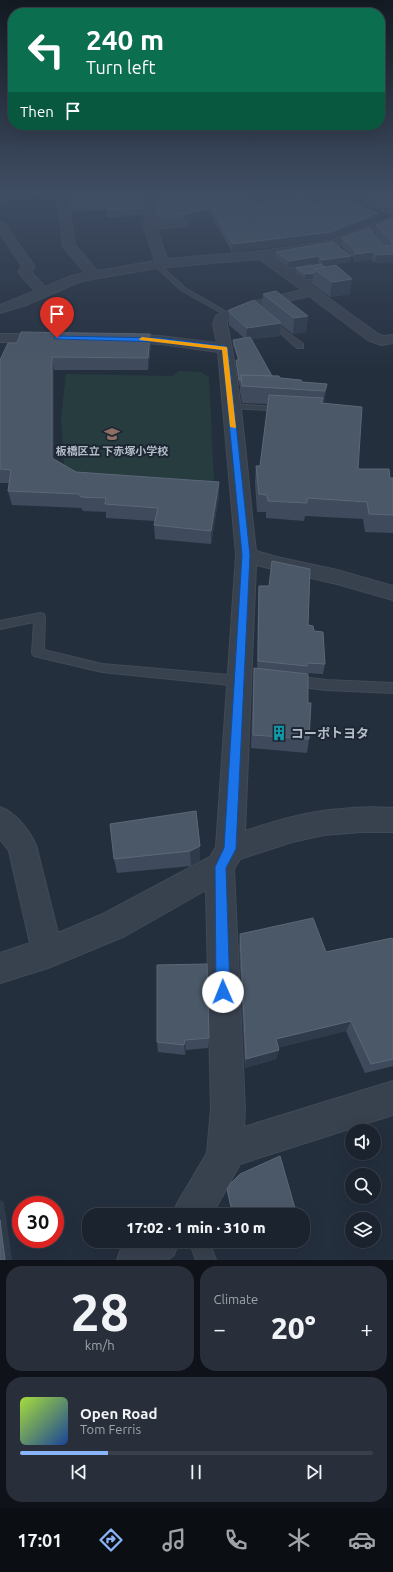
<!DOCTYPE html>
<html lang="en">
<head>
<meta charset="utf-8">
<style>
  :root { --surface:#1b232e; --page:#282f3a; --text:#f1f3f6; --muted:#a0a4aa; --line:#39404a; --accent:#8ab4f8 }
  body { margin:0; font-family:Ubuntu,"Noto Sans JP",sans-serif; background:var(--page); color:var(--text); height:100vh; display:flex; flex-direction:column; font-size:15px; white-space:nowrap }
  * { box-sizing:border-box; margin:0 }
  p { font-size:13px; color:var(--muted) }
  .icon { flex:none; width:22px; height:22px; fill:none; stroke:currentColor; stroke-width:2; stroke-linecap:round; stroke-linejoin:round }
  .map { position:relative; height:1260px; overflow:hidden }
  .sheet { display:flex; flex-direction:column; gap:6px; padding:6px; background:#0f1319; flex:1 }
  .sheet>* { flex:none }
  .hud { position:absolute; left:8px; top:8px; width:377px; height:122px; border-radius:16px; box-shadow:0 4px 16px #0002,0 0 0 1px var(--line); background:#0b6e4f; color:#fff; overflow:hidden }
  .tools { position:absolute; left:345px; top:1124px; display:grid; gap:8px }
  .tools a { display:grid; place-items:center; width:36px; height:36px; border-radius:50%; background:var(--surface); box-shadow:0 4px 16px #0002,0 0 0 1px var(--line); font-size:20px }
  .speed { position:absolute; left:12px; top:1196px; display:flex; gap:8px; font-size:20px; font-weight:700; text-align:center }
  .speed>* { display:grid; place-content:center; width:52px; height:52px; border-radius:50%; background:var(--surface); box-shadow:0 4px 16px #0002,0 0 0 1px var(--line); line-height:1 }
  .speed .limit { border:6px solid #d22; background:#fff; color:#111 }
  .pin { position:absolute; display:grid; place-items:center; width:34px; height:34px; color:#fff; margin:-41px -17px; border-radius:50% 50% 50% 0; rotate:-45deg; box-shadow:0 0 4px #0007 }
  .pin .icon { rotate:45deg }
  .me { position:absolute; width:44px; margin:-22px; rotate:359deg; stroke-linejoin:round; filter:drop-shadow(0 0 3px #0008) }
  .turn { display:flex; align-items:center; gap:14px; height:84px; padding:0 12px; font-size:18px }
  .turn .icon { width:52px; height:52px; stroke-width:2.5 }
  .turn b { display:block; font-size:28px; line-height:34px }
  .then { display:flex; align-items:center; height:38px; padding:0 12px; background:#0003; gap:8px; font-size:15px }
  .big { font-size:30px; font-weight:800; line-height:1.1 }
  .sheet .tile { flex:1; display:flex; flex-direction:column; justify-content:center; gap:6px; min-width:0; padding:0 14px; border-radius:16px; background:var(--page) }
  .sheet .dial { align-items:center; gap:0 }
  .dial b { font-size:52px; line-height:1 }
  .song { display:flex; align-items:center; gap:12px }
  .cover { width:48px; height:48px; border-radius:6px; background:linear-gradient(135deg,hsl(80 70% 55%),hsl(220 70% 35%)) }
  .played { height:4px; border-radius:2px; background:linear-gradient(90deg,var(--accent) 25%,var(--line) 25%) }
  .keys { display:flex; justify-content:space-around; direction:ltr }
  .heat { display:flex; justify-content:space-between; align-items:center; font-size:22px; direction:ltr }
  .sheet .tiles { flex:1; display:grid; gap:6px; grid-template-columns:1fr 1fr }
  .tile:last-child { grid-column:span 2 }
  .trip { position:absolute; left:82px; top:1208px; width:228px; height:40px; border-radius:16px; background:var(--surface); box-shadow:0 4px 16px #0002,0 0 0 1px var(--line); font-weight:800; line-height:40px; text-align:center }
  .dock { display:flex; height:64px; justify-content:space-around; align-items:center; background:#0b0e12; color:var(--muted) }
  .dock .icon { width:28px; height:28px }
  .dock .active { color:var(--accent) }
  .dock b { font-size:18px; color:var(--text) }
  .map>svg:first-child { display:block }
  .green { fill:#263c3f }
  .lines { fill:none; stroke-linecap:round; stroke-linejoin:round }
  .lane-casing { stroke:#414a57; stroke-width:2 }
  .street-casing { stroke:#414a57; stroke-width:2 }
  .lane { fill:#38414e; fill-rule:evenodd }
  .street { fill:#38414e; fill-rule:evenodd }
  .wall { fill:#3f4b5c }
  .shaded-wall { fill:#2f3b4b }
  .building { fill:#4b5868; stroke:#5c6777 }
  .route { fill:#1a73e8; stroke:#114b97 }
  .slow { fill:#f59e0b }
  .labels { text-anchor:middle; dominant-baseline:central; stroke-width:4; stroke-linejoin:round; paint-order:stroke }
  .far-poi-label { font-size:11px; font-weight:bold; fill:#b4bcc9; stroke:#1d2633 }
  .poi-label { font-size:13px; font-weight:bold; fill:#b4bcc9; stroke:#1d2633; text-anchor:start }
</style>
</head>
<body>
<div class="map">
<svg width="393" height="1260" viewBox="0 0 393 1260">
  <rect width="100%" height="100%" fill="#242f3e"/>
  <path class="green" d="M179,371L201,372L209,377L214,480L206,488L80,476L64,468L61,417L66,374L173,376Z"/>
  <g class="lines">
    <defs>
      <path id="lane" d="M385,194H393V196L348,205L345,203Z
        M186,223L188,224V226L150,229L147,227L150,225Z
        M154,263H158L185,288L232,315L227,316L181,290L154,265Z
        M311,265L314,267L313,268L284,273L281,271L284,269Z
        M328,277L331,279L330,280L301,285L298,283L301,281Z
        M270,319L303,344V348H297L268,322V320Z
        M229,404L281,407L285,409L281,411L232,408L228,406Z
        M40,613L44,614L45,617L44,650L102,664L240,676L244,678L246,681L244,684L240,686L102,672L34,656L32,653L34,622L0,629V621Z
        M294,676L326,680L393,683V693L326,690L294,686L290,684L288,681L290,678Z
        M189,1241H209L216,1260H196Z"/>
      <path id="street" d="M0,194H36L31,197L0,200Z
        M57,194H67L75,245L97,271L155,261L144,227L147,194H157L156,227L167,259L261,251L330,241L393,217V224L337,246L272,257L378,334L383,336L393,335V343L381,345L368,340L309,296L258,308L227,321V324C243,398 247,476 256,551L277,557L337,570L393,586V600L337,584L256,565L245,831C276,821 308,811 341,809C358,807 375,807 393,808V832H361L324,835L292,842L240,859L234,869L245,1109L244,1127L393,1081V1115L240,1164L212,1215H172L178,1202L207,1153L211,1109L206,890L125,936L48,968L0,983V953L30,943L9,851L0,839V807C16,813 29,830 36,845L58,933L103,914L210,857L216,847L236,555L218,352L160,344L121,342L116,341L114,338L116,335L121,334L160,336L217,343L213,324L216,316L248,303L302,290L259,259L156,268L88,280L79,282L26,305L0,313V305L35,291L18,272L22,266L0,233V222L4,223L35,267L31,272L45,287L71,276L85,273L63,246Z
        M0,334H49L54,335L56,338L54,341L49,342H0Z
        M129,1241H179L174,1255L167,1260H117L122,1246Z"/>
    </defs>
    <use href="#lane" class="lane-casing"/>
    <use href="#street" class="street-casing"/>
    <use href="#lane" class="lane"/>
    <use href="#street" class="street"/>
  </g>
  <path class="wall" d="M68,194H146L144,215L107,218L106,210L71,212Z
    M158,194H194V196L200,197V194H298V197L377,221L330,240L232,252L211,216L185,222L158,223Z
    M309,194H393V216L363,204L364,197L353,200L344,197L316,199Z
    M393,220V262L375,263L372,260L354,262V258L341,246L342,238L386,246L375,233L376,225Z
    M333,242L350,262L323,265L350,294L330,297L312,284L313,277L305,279L296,273V268L319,264L318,263L288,267L276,258V252Z
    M263,294L308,316L306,332L293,334L281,325L280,336L252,339L272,376L302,382L327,384L324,403L358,469L390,478H393V533L365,532L363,519L305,516L304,521L266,518V512H257L255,483L256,466H260L268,404L242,403L240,392V385H239L236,365V360H238L233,345V340L244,338L229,325V310L262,307Z
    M150,334L151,346L148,370H54V459L76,472L219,496L211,544L155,539L154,525L155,521L106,518V512L83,511L81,508L12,505L8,491L10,483H0V360L17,343Z
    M259,586L314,631L325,664L323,674L306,673L309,739L307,753L251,748L253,683L254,668L257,669L258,595Z
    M196,811L200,861L191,866L117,873L114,859Z
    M240,934L326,952L393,940V1066L365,1073L346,1031L279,1047V1050L276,1059L245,1068L239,946Z
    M209,1038L208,1048L186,1050L185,1055L158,1052L157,1042Z
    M227,1189L297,1215H232L227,1192Z"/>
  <path class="shaded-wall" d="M145,194H146L144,215L143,208Z
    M250,194H255V201L249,197Z
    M273,194H298V198L259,203L260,196Z
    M317,194H344V197L316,199Z
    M353,194H378L364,196V197L353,200Z
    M211,208V216L185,222V214Z
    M378,213L377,221L330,240L232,252L233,244Z
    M373,252L372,260L354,262L355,254Z
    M393,254V262L375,263L376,255Z
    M318,256V263L288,267L289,261Z
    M351,256L350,262L322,266V260Z
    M314,273L313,277L305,279V274Z
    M352,279L350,294L330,297L332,282Z
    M308,316L306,332L293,334L294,318Z
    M281,323L280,336L246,340L247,328Z
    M150,334L151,346L148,370V358Z
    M52,357L54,370V472L52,458Z
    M327,384L324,401L322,408L325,391Z
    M219,482V496L211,544V531Z
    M200,846V861L191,866L190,851Z
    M351,1021L346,1031L274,1049L276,1039Z
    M185,1040L186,1050L185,1055L184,1045Z
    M279,1050L276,1059L245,1068L246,1059Z
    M0,1200L4,1202L12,1260H5L0,1220Z"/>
  <path class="building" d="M69,194H145L143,208L106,210L105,202L70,204Z
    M158,194H193V195L200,197V194H250L249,197L259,203L305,196L310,200L314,202L344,198L378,213L331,232L233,244L211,208L185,214L157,215Z
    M257,194H273L260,196Z
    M374,194H393V207L364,196Z
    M390,220H393V254L376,255L373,252L355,254V250L342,238L369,228L385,246H392V242L376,225Z
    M333,242L351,256L322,260L318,256L289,261L276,252Z
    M321,264L325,267L314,269V273L305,274L296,268Z
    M336,265L352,279L332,282L314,269Z
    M276,291L308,316L294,318L263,294Z
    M254,300L281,323L247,328L229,312V310Z
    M21,332L150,334L148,358L52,357V458L76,472L219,482L211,531L154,525L158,508L105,504L106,498L81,497L79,494L8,491L11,470L0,469V360L8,343H17Z
    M250,337L272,376L241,375V380H239L236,360H239L233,340Z
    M241,375L279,376L280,378L301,380L302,382L327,384L325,391L242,386Z
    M269,395L323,398L321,403L362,407L358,469H389L390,478H393V515L369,514L367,502L307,498V503L268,501L267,495L259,494L256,466H260Z
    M272,561L310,569L308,625L313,626L314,631L323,632L325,664L307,663V666L258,661L259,586H269Z
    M254,668L308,674V703H311L309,739L253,735Z
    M196,811L200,846L190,851L114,859L110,824Z
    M313,918L326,952L392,938L393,940V1059L371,1064L351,1021L276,1039L279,1050L246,1059L240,934Z
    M207,964L209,1038L185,1040L184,1045L157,1042V965Z
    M280,1156L297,1215H233L227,1189L231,1183L240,1174Z
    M0,1220L5,1260H0Z"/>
  <linearGradient id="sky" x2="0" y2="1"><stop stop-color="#141a22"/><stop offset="0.52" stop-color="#3f4d63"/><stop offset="1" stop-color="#3f4d63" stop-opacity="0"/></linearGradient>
  <rect width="393" height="370" fill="url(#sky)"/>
  <path class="route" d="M55,336L160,338L225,346L228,348L250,555L236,849L226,868L230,992L228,996L223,998L218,996L216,992L215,867L224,848L242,555L222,350L160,342L57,339L54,338Z"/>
  <path class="slow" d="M142,337L227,347L236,428L230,427L222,350L140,340L139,339Z"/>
  <defs>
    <symbol id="school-bare" viewBox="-9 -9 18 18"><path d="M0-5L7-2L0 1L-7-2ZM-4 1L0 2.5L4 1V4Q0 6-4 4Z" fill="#8d6e63" stroke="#1d2633" stroke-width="2.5" paint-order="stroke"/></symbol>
    <symbol id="building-bare" viewBox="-9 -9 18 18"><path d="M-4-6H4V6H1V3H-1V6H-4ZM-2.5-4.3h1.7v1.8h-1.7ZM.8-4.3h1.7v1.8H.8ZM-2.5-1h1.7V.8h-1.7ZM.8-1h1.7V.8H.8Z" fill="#0f9aa8" stroke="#1d2633" stroke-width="2.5" paint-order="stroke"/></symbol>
  </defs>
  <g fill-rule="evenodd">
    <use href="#school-bare" x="101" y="423" width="22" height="22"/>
    <use href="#building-bare" x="268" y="722" width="22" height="22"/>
  </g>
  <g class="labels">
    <g class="far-poi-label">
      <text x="112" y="451">板橋区立 下赤塚小学校</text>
    </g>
    <g class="poi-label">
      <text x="291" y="733">コーポトヨタ</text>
    </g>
  </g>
</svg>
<div class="tools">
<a><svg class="icon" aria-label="sound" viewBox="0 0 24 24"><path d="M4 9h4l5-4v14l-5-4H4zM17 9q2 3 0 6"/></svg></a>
<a><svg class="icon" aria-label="search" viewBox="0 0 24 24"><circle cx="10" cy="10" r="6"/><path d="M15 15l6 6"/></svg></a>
<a><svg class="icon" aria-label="layers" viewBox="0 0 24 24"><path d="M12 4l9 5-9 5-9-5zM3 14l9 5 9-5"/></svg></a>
</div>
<div class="speed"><div class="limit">30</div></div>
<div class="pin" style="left:57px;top:338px;background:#d93025"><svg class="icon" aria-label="arrive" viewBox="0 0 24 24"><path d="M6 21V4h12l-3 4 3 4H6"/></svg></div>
<svg class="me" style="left:223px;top:992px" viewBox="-20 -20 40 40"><circle r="19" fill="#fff"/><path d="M0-13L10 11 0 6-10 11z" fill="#1a73e8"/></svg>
<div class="trip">17:02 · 1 min · 310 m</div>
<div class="hud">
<div class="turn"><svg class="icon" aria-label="left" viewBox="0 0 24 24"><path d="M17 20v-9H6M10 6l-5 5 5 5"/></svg><div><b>240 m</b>Turn left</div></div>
<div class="then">Then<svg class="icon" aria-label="arrive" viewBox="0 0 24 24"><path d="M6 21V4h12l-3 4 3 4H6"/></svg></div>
</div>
</div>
<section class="sheet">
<div class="tiles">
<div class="tile dial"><b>28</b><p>km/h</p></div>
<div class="tile"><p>Climate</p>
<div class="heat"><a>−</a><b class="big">20°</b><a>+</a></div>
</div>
<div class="tile">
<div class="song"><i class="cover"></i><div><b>Open Road</b><p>Tom Ferris</p></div></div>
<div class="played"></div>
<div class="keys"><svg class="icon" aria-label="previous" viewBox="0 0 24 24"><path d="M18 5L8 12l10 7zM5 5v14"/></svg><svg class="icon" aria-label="pause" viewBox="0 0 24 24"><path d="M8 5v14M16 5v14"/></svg><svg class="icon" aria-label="next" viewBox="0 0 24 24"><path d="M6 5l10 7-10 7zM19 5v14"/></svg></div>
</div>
</div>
</section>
<nav class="dock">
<b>17:01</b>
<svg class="icon active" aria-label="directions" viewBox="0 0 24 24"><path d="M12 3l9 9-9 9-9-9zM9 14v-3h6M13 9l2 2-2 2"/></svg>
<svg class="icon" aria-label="music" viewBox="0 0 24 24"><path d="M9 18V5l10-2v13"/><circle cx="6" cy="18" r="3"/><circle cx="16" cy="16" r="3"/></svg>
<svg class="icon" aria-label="phone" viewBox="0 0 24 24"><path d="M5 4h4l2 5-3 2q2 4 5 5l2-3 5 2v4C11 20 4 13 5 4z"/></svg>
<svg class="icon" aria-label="climate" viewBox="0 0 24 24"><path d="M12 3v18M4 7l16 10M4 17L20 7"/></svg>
<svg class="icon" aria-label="car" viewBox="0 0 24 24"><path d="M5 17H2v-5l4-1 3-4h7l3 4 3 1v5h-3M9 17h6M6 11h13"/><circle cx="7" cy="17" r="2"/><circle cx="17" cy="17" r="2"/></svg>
</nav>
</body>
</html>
